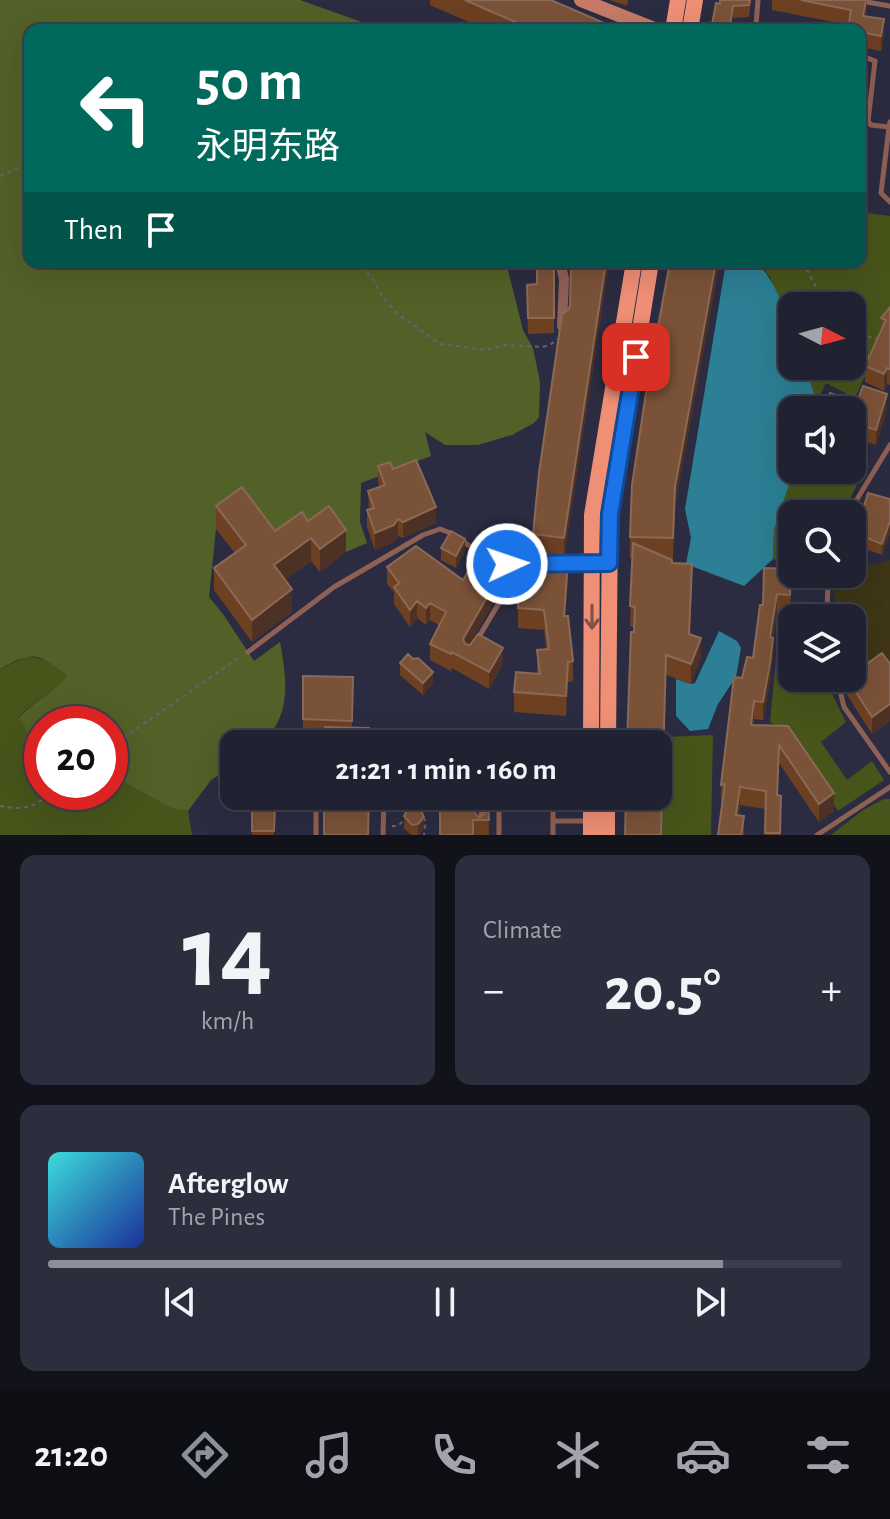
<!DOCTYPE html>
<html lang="en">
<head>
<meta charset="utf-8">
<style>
  :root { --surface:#202131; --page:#2d2e3d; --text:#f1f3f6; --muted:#a2a3ab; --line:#3d3e4d; --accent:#8c9099 }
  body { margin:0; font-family:"Alegreya Sans","Noto Sans SC",sans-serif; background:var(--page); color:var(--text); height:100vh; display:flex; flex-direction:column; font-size:30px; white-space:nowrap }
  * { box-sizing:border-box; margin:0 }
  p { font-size:26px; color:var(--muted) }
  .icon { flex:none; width:44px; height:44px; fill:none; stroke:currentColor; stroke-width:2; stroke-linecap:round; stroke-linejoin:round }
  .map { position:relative; height:835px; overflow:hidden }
  .sheet { display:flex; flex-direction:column; gap:20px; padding:20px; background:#12121b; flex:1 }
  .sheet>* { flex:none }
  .hud { position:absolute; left:24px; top:24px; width:842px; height:244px; border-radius:16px; box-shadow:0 8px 32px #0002,0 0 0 2px var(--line); background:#00695c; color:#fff; overflow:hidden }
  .needle { width:52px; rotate:96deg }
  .fabs { position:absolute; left:778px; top:292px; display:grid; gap:16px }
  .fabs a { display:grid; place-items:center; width:88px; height:88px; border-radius:16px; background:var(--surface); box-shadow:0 8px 32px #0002,0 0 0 2px var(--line); font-size:40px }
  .speed { position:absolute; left:24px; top:706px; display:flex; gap:16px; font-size:40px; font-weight:700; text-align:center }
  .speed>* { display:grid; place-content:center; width:104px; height:104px; border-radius:50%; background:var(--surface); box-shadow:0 8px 32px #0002,0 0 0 2px var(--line); line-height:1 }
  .speed .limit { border:12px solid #d22; background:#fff; color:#111 }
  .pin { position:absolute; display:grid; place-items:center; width:68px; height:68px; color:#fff; margin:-34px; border-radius:16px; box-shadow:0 4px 12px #0006 }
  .me { position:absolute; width:88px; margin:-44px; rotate:87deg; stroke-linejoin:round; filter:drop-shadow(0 0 6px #0008) }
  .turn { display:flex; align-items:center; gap:28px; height:168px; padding:0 40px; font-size:36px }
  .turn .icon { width:104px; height:104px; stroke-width:2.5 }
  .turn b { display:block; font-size:56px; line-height:68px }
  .then { display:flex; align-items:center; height:76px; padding:0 40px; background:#0003; gap:16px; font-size:30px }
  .big { font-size:60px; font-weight:700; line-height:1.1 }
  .sheet .widget { flex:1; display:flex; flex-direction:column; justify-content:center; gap:12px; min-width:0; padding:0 28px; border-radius:16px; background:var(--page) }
  .sheet .dial { align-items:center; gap:0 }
  .dial b { font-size:104px; line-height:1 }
  .song { display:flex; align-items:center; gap:24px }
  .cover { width:96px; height:96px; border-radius:12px; background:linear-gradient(135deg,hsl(180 70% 55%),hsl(230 70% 35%)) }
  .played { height:8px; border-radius:4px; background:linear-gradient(90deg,var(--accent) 85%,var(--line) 85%) }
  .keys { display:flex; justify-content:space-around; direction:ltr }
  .heat { display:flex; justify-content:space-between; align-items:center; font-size:44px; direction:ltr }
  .sheet .tiles { flex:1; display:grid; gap:20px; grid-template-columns:1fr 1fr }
  .widget:last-child { grid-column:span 2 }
  .trip { position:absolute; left:220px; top:730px; width:452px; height:80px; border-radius:16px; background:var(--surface); box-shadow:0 8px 32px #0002,0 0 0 2px var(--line); font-weight:700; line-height:80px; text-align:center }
  .tab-bar { display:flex; height:128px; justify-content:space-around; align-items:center; background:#0d0d14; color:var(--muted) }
  .tab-bar .icon { width:56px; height:56px }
  .tab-bar .selected { color:var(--accent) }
  .tab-bar b { font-size:36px; color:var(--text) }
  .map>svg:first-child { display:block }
  .green { fill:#47551b }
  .forest { fill:#526127 }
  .sand { fill:#3e3615 }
  .water { fill:#2c7f94 }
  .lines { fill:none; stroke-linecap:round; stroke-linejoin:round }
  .path { stroke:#626476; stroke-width:2; stroke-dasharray:4 4; stroke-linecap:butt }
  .lane { stroke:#8f6054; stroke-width:5 }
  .street { stroke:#8f6054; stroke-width:10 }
  .secondary { stroke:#c57b67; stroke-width:14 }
  .primary { stroke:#ef8f76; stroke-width:16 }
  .wall { fill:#6e4022 }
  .shaded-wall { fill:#4e3125 }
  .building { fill:#7a5238; stroke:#8b6956; stroke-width:2 }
  .oneway { stroke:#82524a }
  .route-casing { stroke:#114b97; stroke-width:20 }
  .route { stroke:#1a73e8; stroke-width:14 }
</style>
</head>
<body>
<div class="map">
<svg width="890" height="835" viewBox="0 0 890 835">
  <rect width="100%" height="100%" fill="#2b2c41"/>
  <path class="green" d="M860,212L890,216V320L855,398L826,383L817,401L804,366H852V306H792V334L770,277L765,272L772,262H860Z
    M852,446L868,455L856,487L842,514H792V566L773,559L774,530L794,470H852Z
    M800,616L801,618H792V678H824L846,722L821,742L847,780L872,761L884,780L838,811L784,731L770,722L780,617Z
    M27,656L50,661L67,675C60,690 32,702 19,717L31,738L42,744V792H110V775L173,809L188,811L192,835H0V669Z
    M713,735L711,835H662L665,737Z
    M884,799H890V835H831L863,810Z"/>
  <path class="forest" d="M0,0H300L384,30H30V262H506L523,330L533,348L540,382L539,417L534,423L512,435L478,445H445L425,432L431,456L361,483L360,522L367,543L346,552L308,544L302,535L216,529L209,597L223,614L254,661L280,642C287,680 292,716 261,744H234V766L211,780L188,811L173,809L110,775V724H42V744L31,738L19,718C31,703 60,689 67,675C38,653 33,650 0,669Z"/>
  <path class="sand" d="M852,559L875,565L890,560V668L879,664L847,685L845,678H852V618H834L835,574H852Z"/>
  <path class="water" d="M726,262H756C783,289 792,329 792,366H804L817,401L814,410H792L794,470L774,530L773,559L744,586L686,564L691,538L685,509Z
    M719,631L737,641L741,648L736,677L718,704L708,729L690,731L676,716V679L691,684L695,683Z"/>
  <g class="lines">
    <path class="path" d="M0,176L22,166H30
      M355,262L372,277L383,298L399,315L440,344L486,350L505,345L542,347L550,345L558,339
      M803,262L826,306
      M852,332L878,339
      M110,747L240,657
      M0,806C22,810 35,809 50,792
      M418,807L425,800L439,796
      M423,818L426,821L424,835
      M392,826H398L406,818"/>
    <path class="lane" d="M758,0L756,25L759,30
      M855,0L890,6
      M860,55L875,61L868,121L871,125L889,127L890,122
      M889,127L881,193L890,202
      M848,514L890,445
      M461,540C479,553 502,568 525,564
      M562,564L608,563
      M827,618L828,574
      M477,640L521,566
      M248,652L334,587L423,535L440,529L453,534
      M837,678L844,707L890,772
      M366,744H379
      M553,821H586
      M316,835V796
      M383,835L384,796
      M480,835L482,796
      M499,835V796
      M553,835V796
      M817,835L890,787"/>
    <path class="street" d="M560,262L564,279L562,326"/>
    <path class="secondary" d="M581,0L657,30"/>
    <path class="primary" d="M673,30L678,0
      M690,30L695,0
      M591,744L592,515L634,262
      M608,744L610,514L651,262
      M591,835V796
      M607,835V796"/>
  </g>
  <path class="wall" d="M430,0H551L620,30H487L430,5Z
    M609,0H628L627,6Z
    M751,0L749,17L733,18L720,4Z
    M772,0H867L866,16L884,35L881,51L860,47V30L849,25L772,10Z
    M554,262V333L528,334L527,285L537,284Z
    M571,262H609L564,558L533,554V534L568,310L570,306Z
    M890,307V385L887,384L884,391L865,382V366L881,331V318Z
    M857,402L887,409L876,445L852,437V410Z
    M378,466L393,469L436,523L403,538L398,536L394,542L375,550L367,527V510H369L368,491L380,487L378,482Z
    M890,499V533L882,555L852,544V525L859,522Z
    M216,506L275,531L308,521L346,552L320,572L311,561L285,580L292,612L252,642L214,590V568L235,553L216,529Z
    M675,508L673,559H670L672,563L692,584L690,634L701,658L691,684L666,675L634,632V627L630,626L632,558H630V537Z
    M441,548L465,551L456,568L441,560Z
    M387,567L463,580L505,583L469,644L503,664L489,689L452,668L451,671L430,660V644L439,625L430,620L426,625L417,618L410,627L394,604V592L387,584Z
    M764,568L791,587L790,613H777L773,638V656L770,681L763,720L754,719V725L788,726L834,811L819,822L779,763L778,795L781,835H765L766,809L740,805L739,815L744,816V835H718L722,803H721V785L742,678L753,658L763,605Z
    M568,579L565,616L573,661V681L568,682L566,716L514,712V692L537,674V650L546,649L544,630L518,628V608Z
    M400,663L433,683L423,695L400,675Z
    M890,664V721L872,734L847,695V678Z
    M303,676L353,677L352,728L325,737H303Z
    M476,796V814L479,818L485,813L488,796L489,835H440Z
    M252,806L275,807L274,835H252Z
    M404,816L424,828L419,835H411L404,828Z"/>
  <path class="shaded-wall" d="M867,0V12L863,31V16Z
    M733,6V18L731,30H729Z
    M884,19V35L881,51V36Z
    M865,54V71L860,103V86Z
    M606,262H609L564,558V538Z
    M716,262H720L675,508L673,559L675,487Z
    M887,368V384L884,391V374Z
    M887,394V409L876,445V430Z
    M436,507V523L403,538V522Z
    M398,519V536L394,542L375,550V533Z
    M890,521V533L882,555V544Z
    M346,530V552L320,572V549Z
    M311,538V561L274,588V565Z
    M465,539V551L456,568V556Z
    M568,560V579L564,636V616Z
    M692,564V584L689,654V634Z
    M505,566V583L463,655V639Z
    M292,589V612L252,642V620Z
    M777,594V613L770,655V637Z
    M417,601V618L410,627V610Z
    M430,603V620L426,625V608Z
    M701,638V658L691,684V664Z
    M773,638V656L770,681L763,720V702Z
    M503,648V664L489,689V672Z
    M568,662V682L566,716V696Z
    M433,672V683L423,695V683Z
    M754,701V719L751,743V725Z
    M890,704V721L872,734V717Z
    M740,787V805L736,833V815Z
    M834,793V811L819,822V804Z
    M424,817V828L418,835V824Z"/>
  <path class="building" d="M465,0H551L620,30H534Z
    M720,0H750L749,5L733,6L729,30H711L716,3L720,4Z
    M801,0H866L863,16L884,19L881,36L860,32V30H848L851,10Z
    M860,53L865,54L860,86Z
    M537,262H554V318H528L527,285L537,284Z
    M571,262H606L564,538L533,534L539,473L562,314L568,310L570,306Z
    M670,262H716L675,487L673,538L630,537L632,485L647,386Z
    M890,307V369L887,368L884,374L865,366L886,320L881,318Z
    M863,386L887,394L876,430L852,422V410H824L830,393L857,402Z
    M416,460L436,507L403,522L398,519L394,525L375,533L367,510L374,508L368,491L385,485L378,466L390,462L393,469Z
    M242,487L275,531L302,512L308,521L329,506L346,530L320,549L311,538L274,565L292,589L252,620L214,568L246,545L216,506Z
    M868,493L890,499V521L882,544L852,532V525L854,520L859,522Z
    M807,511L822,513V514H806Z
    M451,531L465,539L456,556L441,548Z
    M633,543L672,560V563L692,564L689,634L701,638L691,664L666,655L661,835H625L626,796H658V744H627L631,632H634L635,607L630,606Z
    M416,546L463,580L479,552L505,566L463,639L465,644L470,645L478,634L503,648L489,672L452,652L451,654L430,644L446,612L430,603L426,608L417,601L410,610L394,587L399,583L387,567Z
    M522,556L568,560L564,616H568L573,661L568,662L566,696L514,692L516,672L540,674L537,650L549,649L544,610L518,608Z
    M764,568L791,569L790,595L777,594L770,637L773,638L770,663L763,702L754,701L751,725L788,726L834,793L819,804L779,745L777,795L781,796L780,833H765L766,791L740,787L736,815L744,816L741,835H718L725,784L721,785L734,677L742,678L747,657L753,658L760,605H763Z
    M882,653L890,664V704L872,717L847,678H852V675Z
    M408,654L413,659L418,658L433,672L423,683L400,663Z
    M303,676L353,677L352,721L303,719Z
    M325,727L369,728V744H325Z
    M324,796H369L368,835H324Z
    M440,796H475V813L479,818L485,813L486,796H488L489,820H473V835H440Z
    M252,806L275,807L274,831H252Z
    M414,806L420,808L424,817L418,824L412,825L404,816L408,808Z"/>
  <defs><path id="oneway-shaft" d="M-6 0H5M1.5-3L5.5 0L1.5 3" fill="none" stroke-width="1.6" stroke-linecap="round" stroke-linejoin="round" transform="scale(2)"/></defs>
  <use class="oneway" href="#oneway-shaft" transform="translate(592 617) rotate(90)"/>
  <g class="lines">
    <defs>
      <path id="route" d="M507,564L609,563L610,514L636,357"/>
    </defs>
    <use href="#route" class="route-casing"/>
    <use href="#route" class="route"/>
  </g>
</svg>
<div class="fabs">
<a><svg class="needle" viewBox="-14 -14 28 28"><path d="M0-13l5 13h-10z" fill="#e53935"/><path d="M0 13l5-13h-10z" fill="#a2a3ab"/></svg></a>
<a><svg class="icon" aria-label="sound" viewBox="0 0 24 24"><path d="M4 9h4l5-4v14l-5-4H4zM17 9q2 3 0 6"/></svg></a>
<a><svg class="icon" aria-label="search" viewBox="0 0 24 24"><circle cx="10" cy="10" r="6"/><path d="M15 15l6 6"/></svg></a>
<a><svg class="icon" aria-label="layers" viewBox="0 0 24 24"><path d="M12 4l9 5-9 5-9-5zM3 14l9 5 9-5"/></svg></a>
</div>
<div class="speed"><div class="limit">20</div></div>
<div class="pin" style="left:636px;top:357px;background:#d93025"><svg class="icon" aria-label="arrive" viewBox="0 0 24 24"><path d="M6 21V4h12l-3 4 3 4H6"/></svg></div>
<svg class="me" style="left:507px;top:564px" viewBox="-20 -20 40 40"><circle r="17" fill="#1a73e8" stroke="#fff" stroke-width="3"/><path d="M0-11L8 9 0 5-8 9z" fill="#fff"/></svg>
<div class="trip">21:21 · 1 min · 160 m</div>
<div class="hud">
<div class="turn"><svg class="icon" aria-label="left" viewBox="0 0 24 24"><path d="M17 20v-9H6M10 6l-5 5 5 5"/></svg><div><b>50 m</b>永明东路</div></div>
<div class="then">Then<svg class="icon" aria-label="arrive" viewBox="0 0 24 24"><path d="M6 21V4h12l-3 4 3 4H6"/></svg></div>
</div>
</div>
<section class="sheet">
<div class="tiles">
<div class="widget dial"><b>14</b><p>km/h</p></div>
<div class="widget"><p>Climate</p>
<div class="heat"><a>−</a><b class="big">20.5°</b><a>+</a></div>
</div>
<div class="widget">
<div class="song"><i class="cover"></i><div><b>Afterglow</b><p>The Pines</p></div></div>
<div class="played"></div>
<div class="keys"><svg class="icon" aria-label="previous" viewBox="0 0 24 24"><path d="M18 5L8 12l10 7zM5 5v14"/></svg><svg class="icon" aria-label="pause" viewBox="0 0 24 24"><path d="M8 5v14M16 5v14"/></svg><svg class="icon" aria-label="next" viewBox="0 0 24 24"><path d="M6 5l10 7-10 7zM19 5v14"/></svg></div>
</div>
</div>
</section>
<nav class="tab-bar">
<b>21:20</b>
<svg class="icon selected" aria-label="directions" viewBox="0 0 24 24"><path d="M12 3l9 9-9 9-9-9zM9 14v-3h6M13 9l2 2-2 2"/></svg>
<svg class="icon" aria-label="music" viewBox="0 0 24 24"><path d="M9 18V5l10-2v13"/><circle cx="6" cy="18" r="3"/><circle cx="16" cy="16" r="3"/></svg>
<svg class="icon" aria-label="phone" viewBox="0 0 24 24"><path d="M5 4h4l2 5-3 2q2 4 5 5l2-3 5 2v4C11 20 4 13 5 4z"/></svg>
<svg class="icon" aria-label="climate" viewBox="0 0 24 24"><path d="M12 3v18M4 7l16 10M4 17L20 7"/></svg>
<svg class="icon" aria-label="car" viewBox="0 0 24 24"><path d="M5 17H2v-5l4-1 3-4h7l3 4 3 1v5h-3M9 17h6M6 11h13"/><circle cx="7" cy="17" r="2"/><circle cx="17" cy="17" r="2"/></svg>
<svg class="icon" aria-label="filters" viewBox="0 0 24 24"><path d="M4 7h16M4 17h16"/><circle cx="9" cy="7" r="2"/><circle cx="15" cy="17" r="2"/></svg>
</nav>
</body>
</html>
